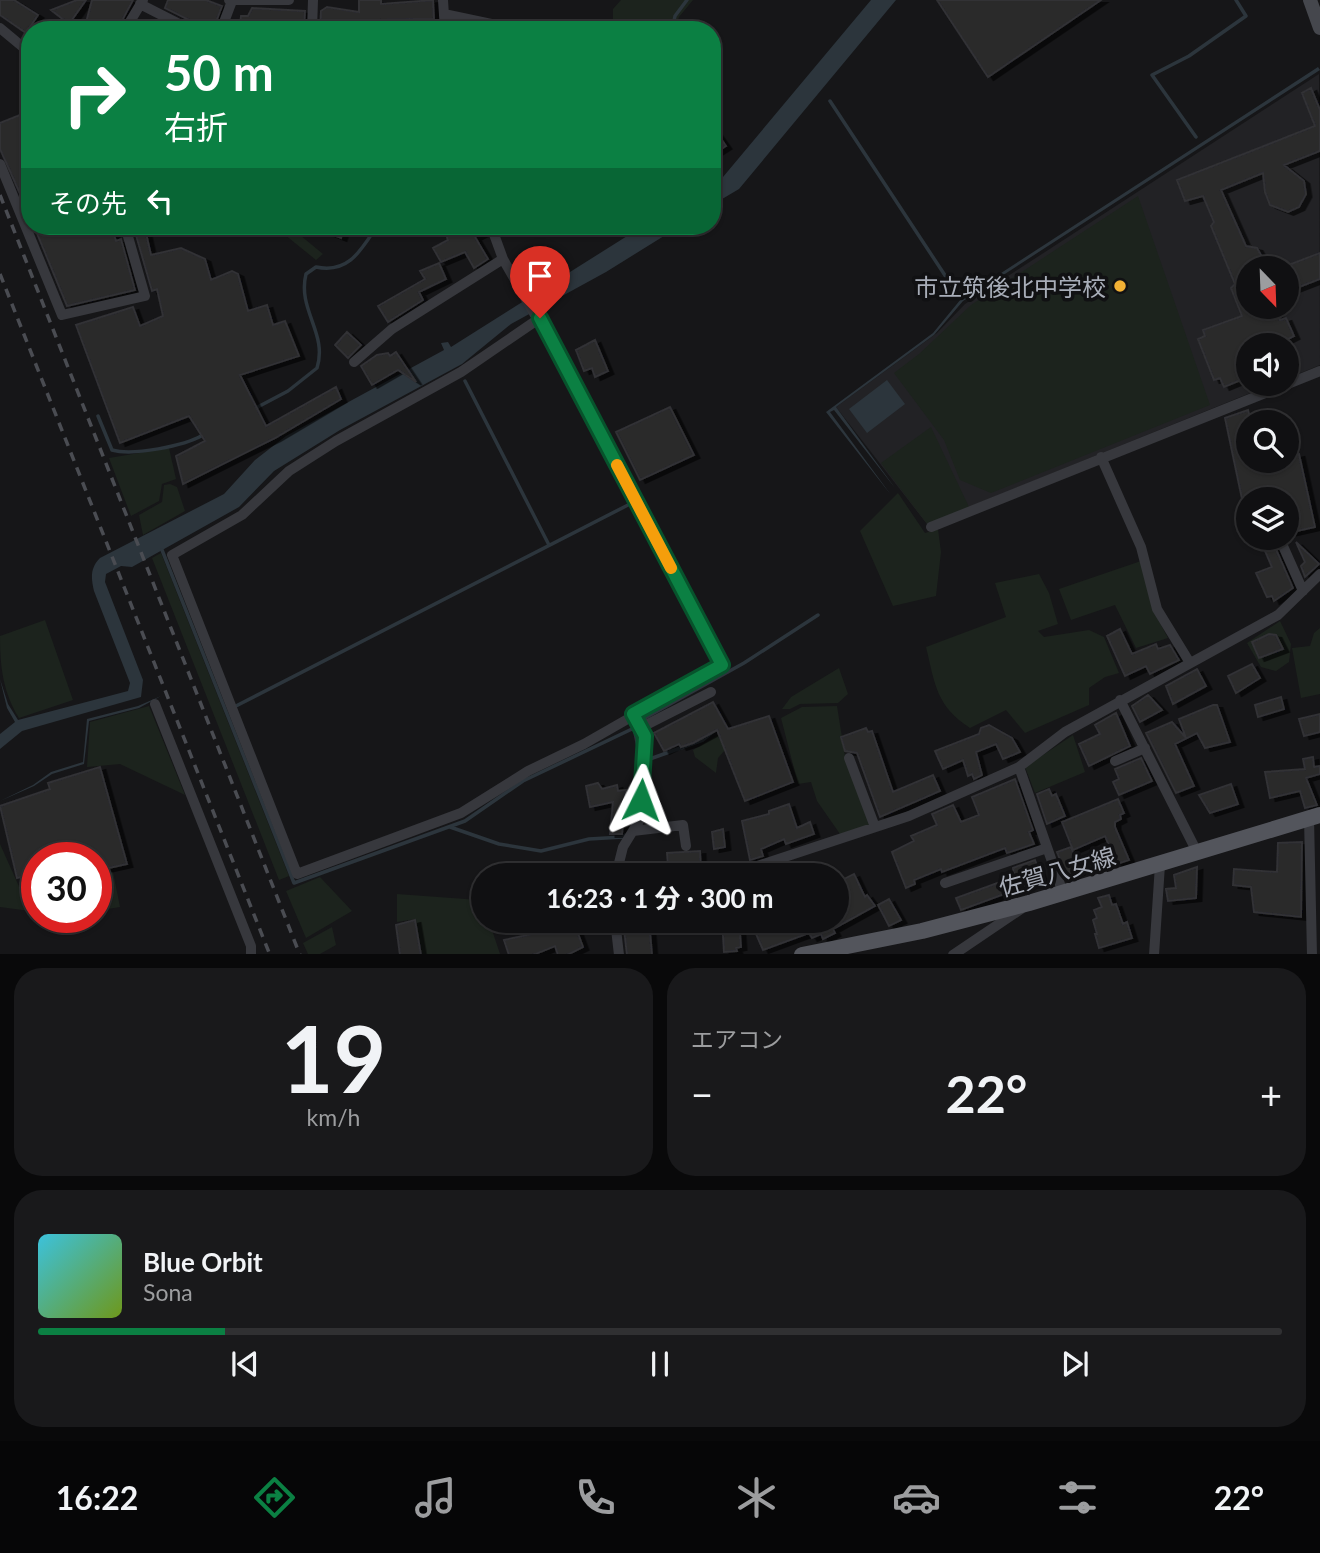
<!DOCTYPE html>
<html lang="ja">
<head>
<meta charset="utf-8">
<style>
  :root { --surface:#101012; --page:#19191b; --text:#f1f3f6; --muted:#9c9d9f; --line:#303032; --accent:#0b8043 }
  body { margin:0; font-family:Lato,"Noto Sans JP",sans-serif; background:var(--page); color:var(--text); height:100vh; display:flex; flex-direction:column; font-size:26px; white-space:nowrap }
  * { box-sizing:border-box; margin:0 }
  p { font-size:23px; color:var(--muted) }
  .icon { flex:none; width:38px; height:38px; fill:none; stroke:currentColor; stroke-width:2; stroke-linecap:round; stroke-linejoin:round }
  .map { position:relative; height:954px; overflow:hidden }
  .side { display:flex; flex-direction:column; gap:14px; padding:14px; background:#09090a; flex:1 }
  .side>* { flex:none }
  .hud { position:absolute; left:21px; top:21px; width:700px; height:214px; border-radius:28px; box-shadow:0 2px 5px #0004,0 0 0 2px var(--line); background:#0b8043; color:#fff; overflow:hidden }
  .needle { width:46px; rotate:157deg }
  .fabs { position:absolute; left:1236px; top:256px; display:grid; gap:14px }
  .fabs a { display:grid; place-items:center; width:63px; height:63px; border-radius:50%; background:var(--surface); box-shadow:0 2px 5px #0004,0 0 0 2px var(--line); font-size:35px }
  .speed { position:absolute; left:21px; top:842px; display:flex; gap:14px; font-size:35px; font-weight:700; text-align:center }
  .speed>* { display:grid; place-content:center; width:91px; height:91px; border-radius:50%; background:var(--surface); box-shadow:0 2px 5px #0004,0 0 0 2px var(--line); line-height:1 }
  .speed .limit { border:10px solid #d22; background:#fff; color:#111 }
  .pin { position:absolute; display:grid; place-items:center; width:60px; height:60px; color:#fff; margin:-72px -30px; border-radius:50% 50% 50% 0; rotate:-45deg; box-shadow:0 0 7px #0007 }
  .pin .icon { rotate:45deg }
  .me { position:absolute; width:77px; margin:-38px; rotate:3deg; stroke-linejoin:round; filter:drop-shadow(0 0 5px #0008) }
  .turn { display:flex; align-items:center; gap:24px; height:147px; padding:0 28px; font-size:32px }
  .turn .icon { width:91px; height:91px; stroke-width:2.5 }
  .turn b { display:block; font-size:49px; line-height:60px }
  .then { display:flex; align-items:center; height:66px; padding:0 28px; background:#0003; gap:14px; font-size:26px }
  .big { font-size:52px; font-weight:700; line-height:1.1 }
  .side .card { flex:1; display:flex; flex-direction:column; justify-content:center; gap:10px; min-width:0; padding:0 24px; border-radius:28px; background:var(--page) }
  .side .dial { align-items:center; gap:0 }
  .dial b { font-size:91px; line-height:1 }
  .song { display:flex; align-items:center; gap:21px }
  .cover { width:84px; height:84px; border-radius:10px; background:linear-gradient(135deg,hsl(190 70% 55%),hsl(80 70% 35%)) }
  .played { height:7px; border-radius:4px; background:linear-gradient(90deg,var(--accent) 15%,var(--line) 15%) }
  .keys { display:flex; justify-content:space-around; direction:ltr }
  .heat { display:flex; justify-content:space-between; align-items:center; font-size:38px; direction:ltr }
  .side .tiles { flex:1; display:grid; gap:14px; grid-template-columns:1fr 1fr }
  .card:last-child { grid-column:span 2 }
  .trip { position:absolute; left:471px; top:863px; width:378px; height:70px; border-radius:35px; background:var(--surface); box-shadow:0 2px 5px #0004,0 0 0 2px var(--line); font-weight:700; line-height:70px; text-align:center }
  .tabs { display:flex; height:112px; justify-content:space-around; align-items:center; background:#060607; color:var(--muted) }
  .tabs .icon { width:49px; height:49px }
  .tabs .selected { color:var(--accent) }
  .tabs b { font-size:32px; color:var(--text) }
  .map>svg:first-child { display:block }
  .built { fill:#222225; fill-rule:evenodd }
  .green { fill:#1c231d }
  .water { fill:#2c353c }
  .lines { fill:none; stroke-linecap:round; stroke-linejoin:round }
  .stream { stroke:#2c353c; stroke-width:3.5 }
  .building { fill:#29292c; stroke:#303034; stroke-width:2; filter:url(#shadow) }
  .street { stroke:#37383d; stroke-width:10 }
  .secondary { stroke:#45474d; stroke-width:14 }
  .primary { stroke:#53555c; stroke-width:16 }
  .rail { stroke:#4a4c52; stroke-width:3.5; stroke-dasharray:9 7; stroke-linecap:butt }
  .route-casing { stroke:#07532c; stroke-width:18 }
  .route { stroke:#0b8043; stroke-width:12 }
  .slow { stroke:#f59e0b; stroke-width:12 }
  .poi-dot { fill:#f2b134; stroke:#111113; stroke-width:2.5 }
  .labels { text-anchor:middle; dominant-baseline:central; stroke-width:7; stroke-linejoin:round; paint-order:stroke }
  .poi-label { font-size:24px; fill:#a8adb8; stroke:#111113; text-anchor:end }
  .street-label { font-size:24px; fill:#a8adb8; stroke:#111113 }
</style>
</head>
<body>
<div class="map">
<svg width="1320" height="955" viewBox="0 0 1320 955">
  <defs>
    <filter id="shadow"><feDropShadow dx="5.5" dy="3" stdDeviation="0" flood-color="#0009"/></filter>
  </defs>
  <rect width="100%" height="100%" fill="#161618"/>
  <path class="built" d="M1319,74L1320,365L1286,379V345H1248V383H1275L927,524L836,407L937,333L965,304ZM1248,268H1286V306H1248Z"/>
  <path class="green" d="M621,0H693L679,17L675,30H613V9Z
    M1138,196L1210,405L991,493L960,480L944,440L894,373L919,354L971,305Z
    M274,226H289L323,254L316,260Z
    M931,427L969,507L927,524L881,463Z
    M169,448L176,479L162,484L159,501L131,516L109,458Z
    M170,484L177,487L185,511L143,535L139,515L162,502L164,485Z
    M898,493L925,533L938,529L941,552L936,596L893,606L860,531Z
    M161,553L289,876L279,880L152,558Z
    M1141,561L1153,610L1168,638L1136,648L1115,605L1071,620L1059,589Z
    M1039,574L1049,593L1058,624L1038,631L1044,637L1089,630L1104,637L1119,673L1105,677L1089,688V705L1025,733L1006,710L970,728C936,706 935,684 926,647L1006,617L995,583Z
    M45,620L73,700L19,718C3,692 0,667 0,636Z
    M1280,621L1291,644L1289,662L1276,671L1261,667L1247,643Z
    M1320,628V694L1301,698L1292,648L1310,646L1314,633Z
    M839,668L848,694L838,703L800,704L790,709H782L791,697Z
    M149,706L185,795L120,764L87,767L90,722Z
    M837,706L845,756L872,824L840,834L817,801L811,782L798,784L781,718L802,707Z
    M718,735L725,750L718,758L716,773L695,757L693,750Z
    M1073,735L1085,772L1035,793L1025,767Z
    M0,844L30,911L0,907Z
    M96,872H113L120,907L96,911Z
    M37,877V911L31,910L19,882Z
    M320,877L352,911L306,938L286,891Z
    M397,894L479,900L483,920L489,921L500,954H422L416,919L397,922Z
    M332,927L336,945L320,954H308L303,943Z"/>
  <path class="water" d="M871,0H896L739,189L712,205V183L723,177Z
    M1318,67L1320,70L963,301L934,335L836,407L895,488L834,410L830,412L891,495L826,412L933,333L961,299Z
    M643,226H680L606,272L511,324L462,364L340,430L274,471L239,507L132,567L121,566L106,574L105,582L143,680L141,697L22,731L0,749V734L15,722L7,708L0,679L8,704L18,720L128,691L130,683L94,591C91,578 90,568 100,558L224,494L255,460L286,436L444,350L441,343L448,342L451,347Z
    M887,380L905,404L867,433L849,409Z
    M161,696L139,708L89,721L84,764L52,774L34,786L0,801L33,785L51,772L83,762L87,719L138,706Z"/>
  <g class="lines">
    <path class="stream" d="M672,30L675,16L687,0
      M830,101L954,289
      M1196,137L1152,75L1189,56L1246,16L1236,0
      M465,381L549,545
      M254,409L288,391L317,368C328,333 297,310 306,274L316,267C349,274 361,250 377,226
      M98,416L112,450C133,456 184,446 203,435
      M162,550L294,883L465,821L523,781L634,728L638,747
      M234,707L628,505
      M645,718L744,663L818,615
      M647,760L703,740L714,731
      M450,827L499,844L541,851L589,839L623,837L625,835"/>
  </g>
  <path class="building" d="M0,0H14L38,15L26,33L0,15Z
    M77,0H86L69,24L51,10Z
    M92,0H133L117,30H84Z
    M168,0H206L222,6L213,30H199L195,23L165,8Z
    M359,0H381V4L433,0L434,19L380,20V28H370V21H345V30H320L321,11L327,7L359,12Z
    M937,0H1101L988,77Z
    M252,8L305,11L304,30L240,28L241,16H248Z
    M1311,88L1320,110V151L1284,165L1304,181L1306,194L1299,207L1288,212L1270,205L1265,192L1263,173L1221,190L1246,246L1257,248L1261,255L1257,268H1248V306H1274L1280,320L1286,318L1294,336L1286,340L1288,345H1248V377L1224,387L1220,378L1214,380L1198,339L1205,336L1203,330L1242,316L1231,288L1235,284L1211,226L1214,222L1203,196L1185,201L1177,180L1315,126L1302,93Z
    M30,111V216L0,149V123Z
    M712,126L726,146L712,155Z
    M34,226H111L116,241L121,239L135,290L67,306Z
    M311,226H345L341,238Z
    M467,226H483L485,232L475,237L488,259L474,268L465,252L441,262L433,248L448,240L445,232Z
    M146,233L151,255L181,248L205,259L211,280L232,271L238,274L248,311L267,305L273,325L285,321L299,356L240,375L266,426L336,387L341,399L275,438L183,484L176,456L205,441L189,416L120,443L76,325L133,307L140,326L163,316L157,289L152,291L136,235Z
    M1320,253V279L1286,292V266Z
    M439,263L446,279L419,292L423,300L388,322L378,306L425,279L420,271Z
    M347,332L361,345L348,358L335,345Z
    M595,340L608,371L595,377L592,368L584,371L576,350Z
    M396,352L416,382L398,370L372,385L361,366L377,355L388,353L390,356Z
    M670,407L694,455L640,480L616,432Z
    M1248,410L1251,422H1248V460H1286V457L1299,454L1315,527L1288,533L1286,523L1292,520L1287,499H1242L1225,418Z
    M1296,542L1319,564L1305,577L1301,566L1305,562Z
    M1275,547L1293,588L1274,601L1272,596L1267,597L1256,573L1272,567L1265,551Z
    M1120,629L1132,654L1156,644L1158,649L1170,645L1179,660L1150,674L1146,666L1125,676L1107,636Z
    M1269,634L1276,635L1283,649L1259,658L1252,642Z
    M1252,664L1260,678L1236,693L1228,676Z
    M1197,669L1206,686L1173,704L1166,686Z
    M1148,695L1162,710L1140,722L1132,706Z
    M1281,697L1284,709L1258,717L1255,705Z
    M713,702L728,729L769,716L793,782L745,801L717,730L693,743L681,747L679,744L664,751L654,733Z
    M1213,705H1217L1230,742L1205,748L1197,733L1175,744L1194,786L1176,793L1146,733L1172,722L1186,738L1179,719Z
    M1116,713L1130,746L1089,766L1079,744L1100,734L1095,725Z
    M1320,714V732L1304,736L1299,719Z
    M989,725L1012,738L1020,752L1003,759L996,744L976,752L982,775L974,779L972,774L968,776L963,760L943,769L935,751L979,734L981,728Z
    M866,728L868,732L872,731L893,792L933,775L940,791L880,817L857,753L845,751L841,737Z
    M1313,757L1314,767L1320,766V774L1306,778L1317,805L1305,808L1300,791L1270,798L1265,772L1305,769L1303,759Z
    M1141,758L1152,781L1119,795L1113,782L1119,779L1115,769Z
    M100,767L127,864L100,870L99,866L96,867V858H37V873L17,878L0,806L50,789L48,783Z
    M1015,779L1033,830L1029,832L1034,844L1007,853L1005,848L942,872L941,869L914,880L915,884L906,888L892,852L914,841L911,836L937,825L932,814L953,805L961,822L979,815L972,797Z
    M598,783L602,789L617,785L618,791L626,790L622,834H610L613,802L590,807L586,786Z
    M1231,784L1238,804L1210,813L1199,795Z
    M1049,789L1052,796L1056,794L1065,816L1047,824L1037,794Z
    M1118,799L1124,813L1120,815L1121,819L1115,822V827L1129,860L1117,864L1105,836L1073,850L1062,822Z
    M789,804L797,828L810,822L814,834L786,844L784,839L761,849L763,856L750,860L742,821L769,814V811Z
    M723,829L725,847L714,849L712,832Z
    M1302,842L1301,917L1254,912L1251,887L1233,885L1234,869L1277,872L1278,843Z
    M1071,847L1081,871L1067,877L1057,852Z
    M700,851L701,872L674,873L672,864L668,865L667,853Z
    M1035,860L1042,880L961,910L956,898L1003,881L1014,875L1013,868Z
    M1197,867L1196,898L1168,901L1166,889L1176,888L1174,875Z
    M854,874L865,897L867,895L875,906L833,929L835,933L823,939L821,934L812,938L809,933L763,950L750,920H836V883Z
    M1109,895L1112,905L1116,904L1123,924L1127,922L1132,938L1099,948L1095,934H1097L1093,920L1097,918L1094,910L1102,907L1098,898Z
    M889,899L901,920L889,926L878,905Z
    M415,920L421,955H400L396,925Z
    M558,920H573L583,947L567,955H558L555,946L533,955H509L504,940L550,930L548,925Z
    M623,920H649L652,955H627Z
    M722,920H739L741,947L736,948L737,951L724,952Z"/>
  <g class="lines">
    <path class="street" d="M229,0H289
      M443,0L445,30
      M140,4L191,30
      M444,14L520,30
      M0,28L30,53
      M125,30L143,0
      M221,30L232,1
      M312,30L313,0
      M0,164L62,315L145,296L125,226
      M491,226L503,259L535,315L540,318L722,665L584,744L528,771L461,813L297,874L172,555L242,515L289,471L336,441L461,372L540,318
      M354,362L392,329L503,259
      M1101,457L1141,547L1157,609L1190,663
      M931,527L1320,371
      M1279,537L1303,591
      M1120,700L1197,852
      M155,704L251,946V955
      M640,728L711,692
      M849,758L875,827
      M1115,761L1145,748
      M1019,767L1063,893
      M1309,818L1312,955
      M633,831L683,825L686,846
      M616,875L623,847L639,821L644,736L633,714
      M730,875L909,816L1019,767L1065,732L1278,615L1320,574
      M945,883L1047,848
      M615,920L619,955
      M953,955L1021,909
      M1154,955L1160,865"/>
    <path class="secondary" d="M1310,0L1320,28"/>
    <path class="primary" d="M802,955L922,931L1029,903L1320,815"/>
    <path class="rail" d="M0,195L300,955
      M0,274L270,955"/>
  </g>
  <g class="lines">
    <defs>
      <path id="route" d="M540,318L722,665L633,714L645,736L641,800"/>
    </defs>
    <use href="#route" class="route-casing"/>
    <use href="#route" class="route"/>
    <path class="slow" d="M617,465L671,568"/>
  </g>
  <circle class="poi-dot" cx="1120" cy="286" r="7"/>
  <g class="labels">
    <g class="poi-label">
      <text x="1106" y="286">市立筑後北中学校</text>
    </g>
    <g class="street-label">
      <text transform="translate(1057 871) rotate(-16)">佐賀八女線</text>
    </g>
  </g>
</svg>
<div class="fabs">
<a><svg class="needle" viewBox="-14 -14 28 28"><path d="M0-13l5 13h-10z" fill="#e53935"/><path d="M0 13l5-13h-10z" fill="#9c9d9f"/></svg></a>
<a><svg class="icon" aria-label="sound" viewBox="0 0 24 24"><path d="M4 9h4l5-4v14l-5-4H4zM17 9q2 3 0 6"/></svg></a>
<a><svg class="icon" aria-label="search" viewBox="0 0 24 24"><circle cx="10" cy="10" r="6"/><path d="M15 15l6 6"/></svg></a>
<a><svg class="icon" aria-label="layers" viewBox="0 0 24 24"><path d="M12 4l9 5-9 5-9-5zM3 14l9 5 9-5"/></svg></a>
</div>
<div class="speed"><div class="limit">30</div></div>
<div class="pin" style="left:540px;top:318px;background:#d93025"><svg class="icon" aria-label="arrive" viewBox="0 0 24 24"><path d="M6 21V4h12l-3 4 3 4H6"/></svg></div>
<svg class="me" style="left:641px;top:800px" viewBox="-20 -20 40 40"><path d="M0-17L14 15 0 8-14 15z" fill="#0b8043" stroke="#fff" stroke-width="4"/></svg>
<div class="trip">16:23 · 1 分 · 300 m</div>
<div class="hud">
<div class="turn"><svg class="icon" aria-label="right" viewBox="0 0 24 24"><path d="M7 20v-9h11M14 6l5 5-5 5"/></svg><div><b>50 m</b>右折</div></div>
<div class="then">その先<svg class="icon" aria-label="left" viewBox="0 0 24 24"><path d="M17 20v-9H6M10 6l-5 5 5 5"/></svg></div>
</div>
</div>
<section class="side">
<div class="tiles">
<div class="card dial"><b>19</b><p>km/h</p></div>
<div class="card"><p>エアコン</p>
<div class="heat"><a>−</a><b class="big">22°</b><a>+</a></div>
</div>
<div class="card">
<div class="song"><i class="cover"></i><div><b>Blue Orbit</b><p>Sona</p></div></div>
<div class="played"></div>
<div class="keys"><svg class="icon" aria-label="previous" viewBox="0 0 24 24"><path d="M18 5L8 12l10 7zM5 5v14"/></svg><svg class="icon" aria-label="pause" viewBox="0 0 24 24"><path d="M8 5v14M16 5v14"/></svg><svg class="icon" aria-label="next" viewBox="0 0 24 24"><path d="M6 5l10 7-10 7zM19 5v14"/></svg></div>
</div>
</div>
</section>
<nav class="tabs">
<b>16:22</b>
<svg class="icon selected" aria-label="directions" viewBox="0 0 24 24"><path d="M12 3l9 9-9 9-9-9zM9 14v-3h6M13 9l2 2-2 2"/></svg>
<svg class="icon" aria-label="music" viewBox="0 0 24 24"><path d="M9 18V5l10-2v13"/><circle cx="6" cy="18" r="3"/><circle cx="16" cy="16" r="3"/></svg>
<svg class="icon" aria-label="phone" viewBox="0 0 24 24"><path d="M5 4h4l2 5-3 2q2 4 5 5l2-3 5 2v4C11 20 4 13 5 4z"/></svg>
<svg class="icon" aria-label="climate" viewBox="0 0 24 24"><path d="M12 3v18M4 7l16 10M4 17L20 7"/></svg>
<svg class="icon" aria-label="car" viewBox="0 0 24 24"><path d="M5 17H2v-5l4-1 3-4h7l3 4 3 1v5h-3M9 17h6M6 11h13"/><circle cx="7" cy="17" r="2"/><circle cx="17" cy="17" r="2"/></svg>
<svg class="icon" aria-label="filters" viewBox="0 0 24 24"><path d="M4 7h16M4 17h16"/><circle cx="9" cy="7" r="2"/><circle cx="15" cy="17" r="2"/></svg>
<b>22°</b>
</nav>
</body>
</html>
